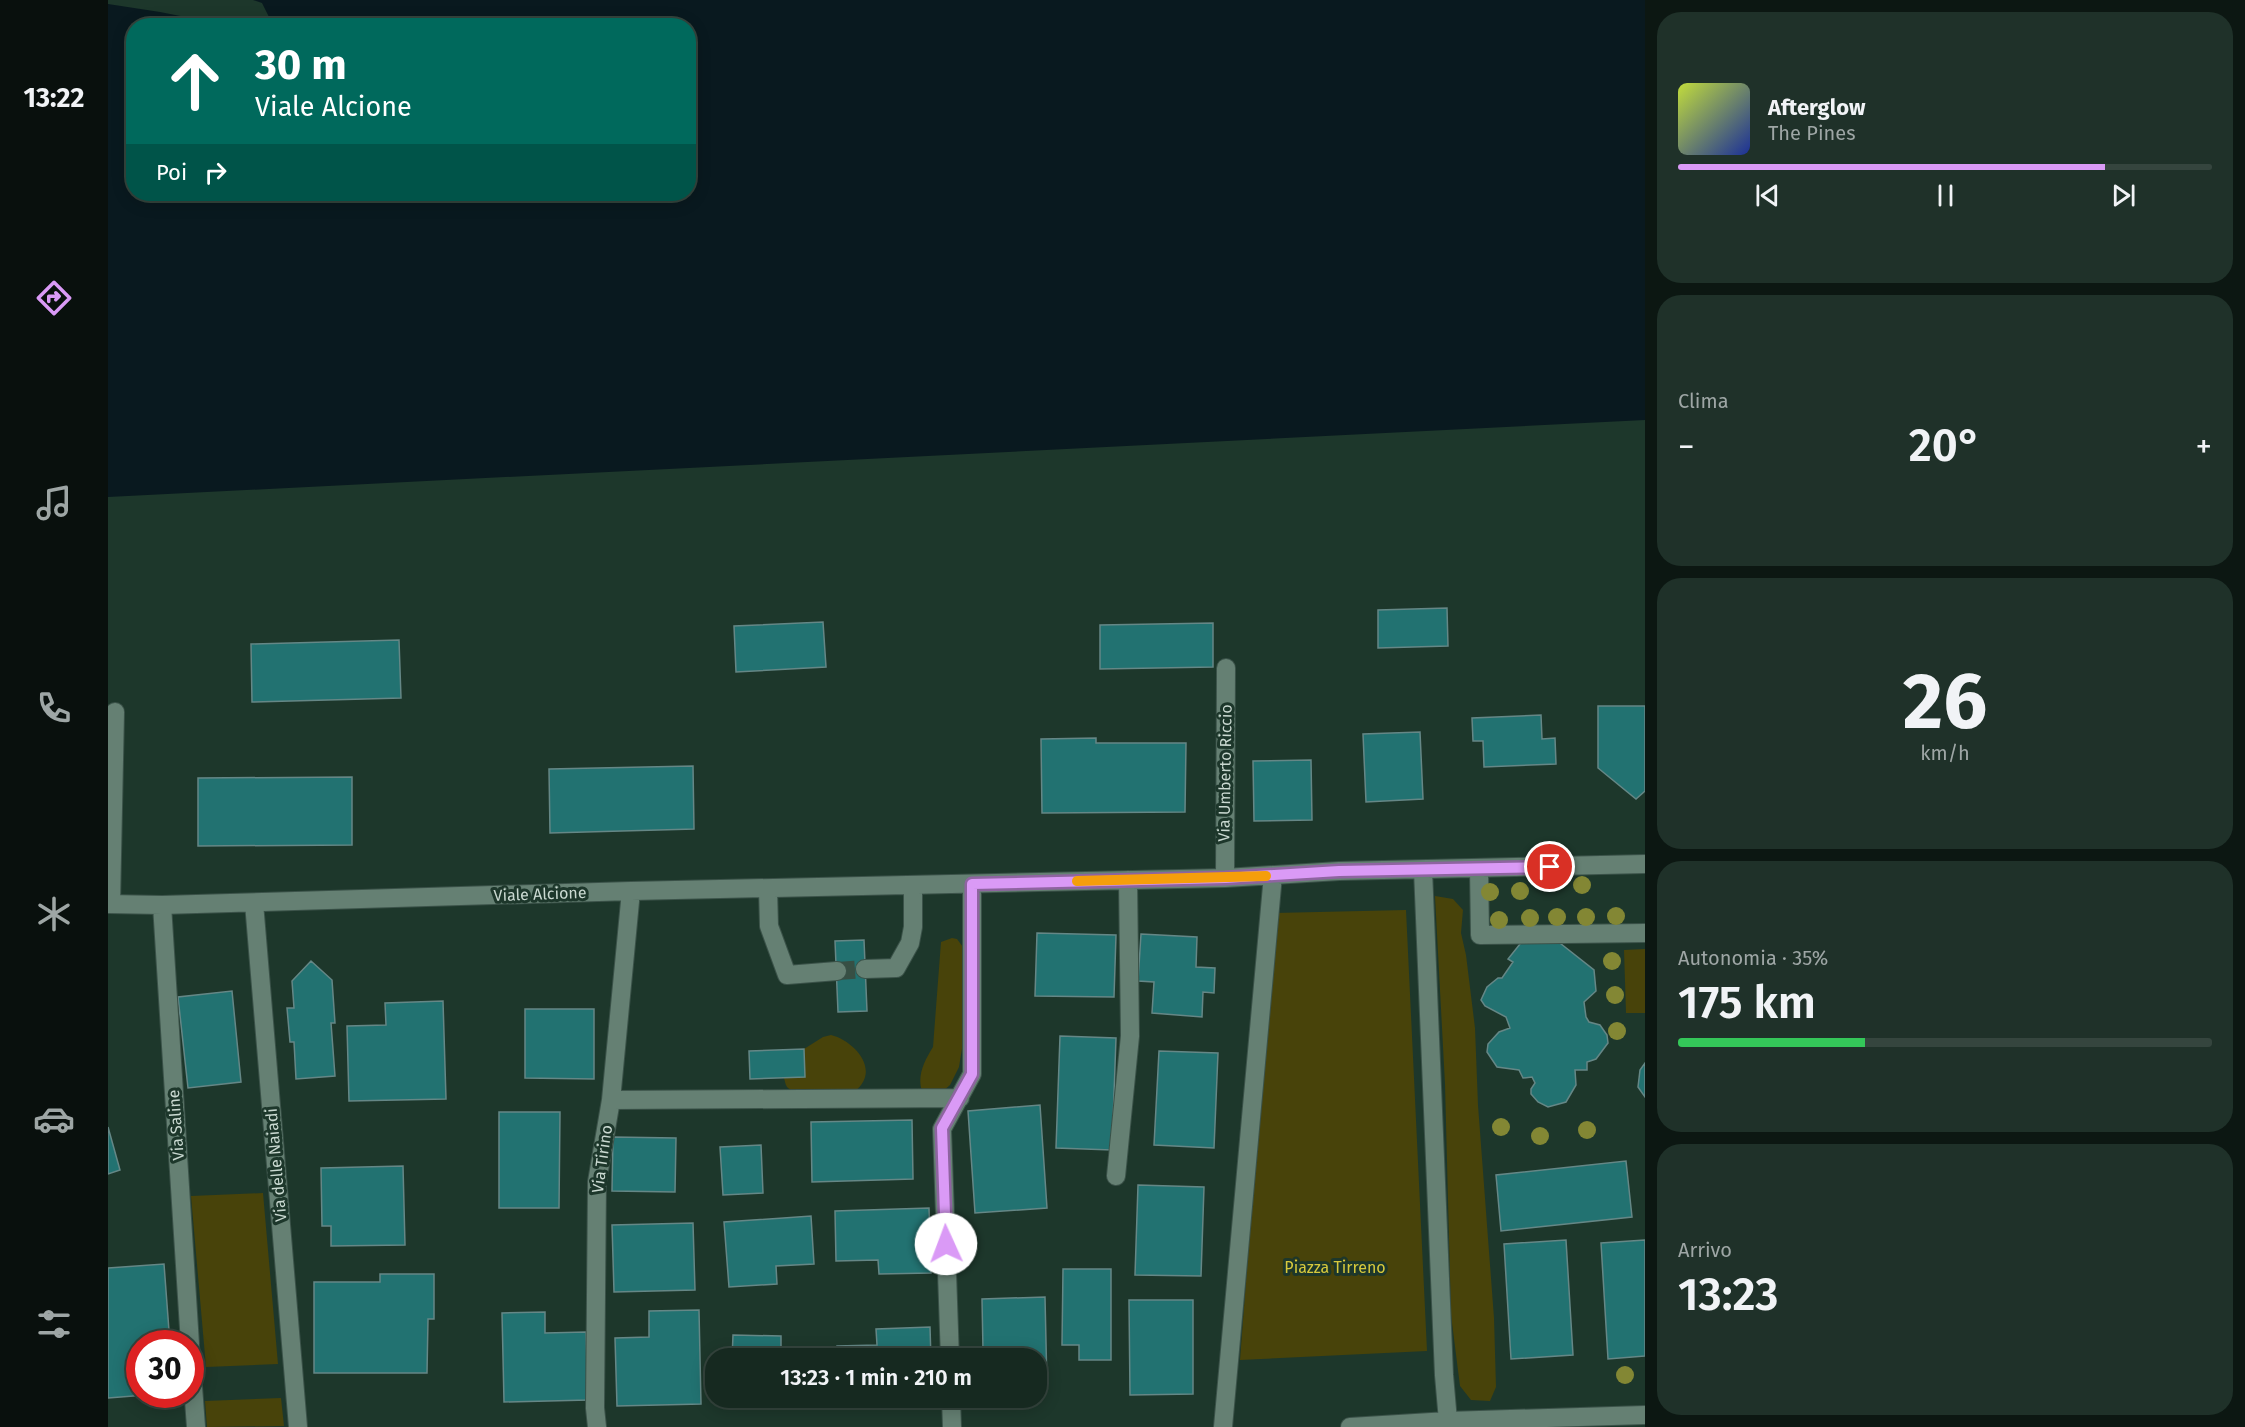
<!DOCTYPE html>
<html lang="it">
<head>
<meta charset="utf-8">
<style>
  :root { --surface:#162920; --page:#1f3129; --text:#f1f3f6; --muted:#9ea6a5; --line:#35453e; --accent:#da9af6 }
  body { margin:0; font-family:"Fira Sans",sans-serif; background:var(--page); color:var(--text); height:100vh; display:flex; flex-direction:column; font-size:22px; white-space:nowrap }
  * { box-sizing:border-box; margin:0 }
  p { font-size:20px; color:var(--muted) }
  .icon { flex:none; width:33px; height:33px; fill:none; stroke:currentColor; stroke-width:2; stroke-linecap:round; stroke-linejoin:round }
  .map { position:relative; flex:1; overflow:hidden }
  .side { display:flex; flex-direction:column; gap:12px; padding:12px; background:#0c1712; width:600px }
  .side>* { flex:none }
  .top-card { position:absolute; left:18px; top:18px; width:570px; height:183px; border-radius:24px; box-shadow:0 3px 15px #0003,0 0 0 2px var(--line); background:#00695c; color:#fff; overflow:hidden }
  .speed { position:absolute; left:18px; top:1330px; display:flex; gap:12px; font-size:30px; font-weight:700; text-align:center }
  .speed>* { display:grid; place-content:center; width:78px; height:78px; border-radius:50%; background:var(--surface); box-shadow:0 3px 15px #0003,0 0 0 2px var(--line); line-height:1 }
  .speed .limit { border:9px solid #d22; background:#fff; color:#111 }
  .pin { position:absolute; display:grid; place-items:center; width:51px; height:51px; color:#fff; margin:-26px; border:3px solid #fff; border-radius:50%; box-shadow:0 2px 6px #0007 }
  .me { position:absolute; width:66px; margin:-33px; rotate:358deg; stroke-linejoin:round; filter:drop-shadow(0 0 4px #0008) }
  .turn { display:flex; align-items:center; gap:21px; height:126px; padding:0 30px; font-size:27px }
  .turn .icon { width:78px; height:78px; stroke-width:2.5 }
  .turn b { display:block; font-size:42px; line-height:51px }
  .then { display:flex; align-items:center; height:57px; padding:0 30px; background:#0003; gap:12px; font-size:22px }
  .big { font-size:45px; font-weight:600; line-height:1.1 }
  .side .card { flex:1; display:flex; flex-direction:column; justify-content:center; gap:9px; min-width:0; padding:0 21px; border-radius:24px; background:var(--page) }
  .side .dial { align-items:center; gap:0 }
  .dial b { font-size:78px; line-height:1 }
  .song { display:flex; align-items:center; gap:18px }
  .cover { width:72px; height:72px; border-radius:9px; background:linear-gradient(135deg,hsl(70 70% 55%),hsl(230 70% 35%)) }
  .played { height:6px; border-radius:3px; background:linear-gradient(90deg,var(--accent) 80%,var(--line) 80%) }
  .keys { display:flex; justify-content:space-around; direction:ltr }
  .heat { display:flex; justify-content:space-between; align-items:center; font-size:33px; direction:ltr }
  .charge { height:9px; border-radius:4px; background:linear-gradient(90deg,#34c759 35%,var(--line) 0) }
  .trip { position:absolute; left:597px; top:1348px; width:342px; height:60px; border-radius:24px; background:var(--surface); box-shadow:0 3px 15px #0003,0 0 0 2px var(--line); font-weight:600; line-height:60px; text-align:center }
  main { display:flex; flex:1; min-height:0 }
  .menu { display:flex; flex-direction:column; width:108px; justify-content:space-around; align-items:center; background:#09100d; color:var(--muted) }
  .menu .icon { width:42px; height:42px }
  .menu .on { color:var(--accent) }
  .menu b { font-size:27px; color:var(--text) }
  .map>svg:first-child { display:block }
  .green { fill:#48430a }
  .water { fill:#09191f; fill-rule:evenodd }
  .pier { fill:#1d372b }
  .building { fill:#227271; stroke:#658786; stroke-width:1.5 }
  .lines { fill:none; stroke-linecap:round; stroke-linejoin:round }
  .minor-tunnel { stroke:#374f44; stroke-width:18; stroke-dasharray:18 9; stroke-linecap:butt }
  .minor-casing { stroke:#3b5249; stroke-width:20 }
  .minor { stroke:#658073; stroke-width:18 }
  .tree { fill:#838734 }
  .route-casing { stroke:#8e64a0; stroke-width:15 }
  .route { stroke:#da9af6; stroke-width:10 }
  .slow { stroke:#f59e0b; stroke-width:10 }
  .labels { text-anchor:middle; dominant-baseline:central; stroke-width:6; stroke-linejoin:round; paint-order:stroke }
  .street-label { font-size:16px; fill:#cad9d1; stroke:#1d372b }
  .park-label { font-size:16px; fill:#d7c93c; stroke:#1d372b }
</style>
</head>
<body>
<main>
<nav class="menu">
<b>13:22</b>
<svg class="icon on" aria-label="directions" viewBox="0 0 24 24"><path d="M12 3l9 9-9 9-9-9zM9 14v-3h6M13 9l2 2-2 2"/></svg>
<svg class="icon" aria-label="music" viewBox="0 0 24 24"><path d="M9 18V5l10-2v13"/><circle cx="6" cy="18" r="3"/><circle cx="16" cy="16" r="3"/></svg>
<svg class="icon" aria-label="phone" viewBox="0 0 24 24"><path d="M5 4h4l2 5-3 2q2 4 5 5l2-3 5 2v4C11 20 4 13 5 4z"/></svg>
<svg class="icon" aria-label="climate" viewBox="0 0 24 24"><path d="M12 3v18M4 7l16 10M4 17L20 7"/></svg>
<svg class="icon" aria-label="car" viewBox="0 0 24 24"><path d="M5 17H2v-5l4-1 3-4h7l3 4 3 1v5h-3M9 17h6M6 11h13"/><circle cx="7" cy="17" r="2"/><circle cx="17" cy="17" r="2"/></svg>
<svg class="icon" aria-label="filters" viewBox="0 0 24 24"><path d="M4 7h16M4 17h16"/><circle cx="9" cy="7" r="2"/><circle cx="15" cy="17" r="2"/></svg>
</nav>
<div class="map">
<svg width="1537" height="1427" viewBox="0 0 1537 1427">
  <rect width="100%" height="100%" fill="#1d372b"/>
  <path class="green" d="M1327,896L1345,899L1355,910L1353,933L1358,955L1367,1028L1370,1105L1386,1318L1388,1387L1382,1401L1363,1400L1352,1386L1343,1315L1337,1084Z
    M1298,910L1319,1351L1132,1360L1166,913Z
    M844,938L849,939L858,951V1024L851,1067L842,1085L834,1092L824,1094L813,1088C810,1073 817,1060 825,1047L833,942Z
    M1537,949V1013H1518L1516,950Z
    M723,1035C747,1041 773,1071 747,1091C734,1091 686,1096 679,1087C677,1084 677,1081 676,1078L696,1077V1049L715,1037Z
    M155,1193L170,1364L98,1367L83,1196Z
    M173,1398L176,1426L99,1427L97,1401Z"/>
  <path class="water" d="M0,0H1537V420L0,497ZM26,26H580V194H26Z"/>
  <path class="pier" d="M0,0H145L154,3L161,17L151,25H118L52,12L0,4Z"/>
  <path class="building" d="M1339,608L1340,646L1270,648V610Z
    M715,622L718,667L628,672L626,626Z
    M1105,623V667L992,669V625Z
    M291,640L293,698L144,702L143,644Z
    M1490,706H1537V791L1528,799L1490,768Z
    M1433,715L1434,739L1447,738L1448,764L1376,767L1375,741H1365L1364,718Z
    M1312,732L1315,799L1258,802L1255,734Z
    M988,738V743H1078L1077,812L934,813L933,739Z
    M1203,760L1204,820L1146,821L1145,761Z
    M585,766L586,829L442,833L441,769Z
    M244,777V845L90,846V778Z
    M929,933L1008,935L1006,997L927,996Z
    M1033,934L1089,937L1088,967L1107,968L1106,993L1095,992L1094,1017L1044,1013L1046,982L1030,981Z
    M1443,936L1486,970L1488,991L1476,1002L1478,1017L1481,1022L1492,1025L1499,1035L1500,1043L1488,1059L1479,1062V1070H1467L1468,1085L1458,1102L1440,1107L1430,1102L1423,1094V1089L1427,1083L1424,1077L1415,1078L1411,1070L1389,1067L1379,1052L1380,1044L1391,1032L1402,1028L1398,1017L1377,1006L1373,1000L1379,987L1390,978H1394L1405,962L1400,959L1416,939Z
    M756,940L759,1011L730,1012L727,941Z
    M203,961L224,980L227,1023H223L227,1076L188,1079L186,1042H182L179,1008H186L184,981Z
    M124,991L133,1082L80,1088L70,997Z
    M335,1001L338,1099L241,1101L239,1026L278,1025L277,1003Z
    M417,1009H486V1079L417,1078Z
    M952,1036L1008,1038L1004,1150L948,1148Z
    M696,1049L697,1077L642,1079L641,1051Z
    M1051,1051L1110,1053L1106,1148L1046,1145Z
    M1537,1063V1097L1530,1087L1532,1070Z
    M932,1105L939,1208L867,1213L860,1111Z
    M391,1112H452L451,1208H391Z
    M804,1120L805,1179L704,1182L703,1122Z
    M0,1127L12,1170L0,1174Z
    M505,1137L568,1138L567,1192L504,1191Z
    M653,1145L655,1193L615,1195L612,1147Z
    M1518,1161L1524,1217L1393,1231L1388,1175Z
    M295,1166L297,1245L223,1246V1226H214L213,1168Z
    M1030,1185L1096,1187L1093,1276L1027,1275Z
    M821,1208L823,1273L771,1274L770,1260L728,1261L727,1211Z
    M703,1216L706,1264L668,1266L669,1284L621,1287L616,1222Z
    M585,1223L587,1290L506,1292L504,1225Z
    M1458,1240L1465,1355L1403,1359L1396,1244Z
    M1537,1240V1356L1500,1359L1493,1243Z
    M56,1264L62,1344H32V1395H38L0,1398V1268Z
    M955,1269H1003V1360H971V1345H954Z
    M272,1274H326V1319H320L319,1373H206V1282H272Z
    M937,1297L939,1387L928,1388V1359H869L868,1351H875L874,1299Z
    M1021,1300H1085V1394L1022,1395Z
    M591,1310L593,1404L509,1406L507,1338L541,1337V1311Z
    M437,1312V1333L478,1332L480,1400L396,1402L394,1313Z
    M822,1327L823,1359H729V1346L769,1345L768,1329Z
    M625,1335L673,1336V1348H711V1359H624Z"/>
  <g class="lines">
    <path class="minor-tunnel" d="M729,971L757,969"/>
    <defs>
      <path id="minor" d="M1371,869L1372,935L1537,933
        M1315,870L1336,1375L1340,1421
        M1117,878L1118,668
        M660,889L661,926L679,975L729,971
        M146,903L190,1427
        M0,904L54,905L523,891L1117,878L1231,871L1537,864
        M3,904L7,712
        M54,905L82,1344
        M757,969L788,968L802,943L805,927V885
        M503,1100L852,1098
        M1008,1176L1022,1036L1020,880
        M82,1346L88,1427
        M842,1359L834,1129L864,1074V884
        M843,1398L844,1427
        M489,1427L487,1408L489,1182L503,1100L523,891
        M1115,1427L1165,875
        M1242,1427L1340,1421L1537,1415"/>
    </defs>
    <use href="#minor" class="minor-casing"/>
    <use href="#minor" class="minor"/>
  </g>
  <g class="tree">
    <circle cx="1474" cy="885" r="9"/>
    <circle cx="1412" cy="891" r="9"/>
    <circle cx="1382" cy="892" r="9"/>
    <circle cx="1508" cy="916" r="9"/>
    <circle cx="1449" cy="917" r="9"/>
    <circle cx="1478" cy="917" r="9"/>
    <circle cx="1422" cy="918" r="9"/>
    <circle cx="1391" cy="920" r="9"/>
    <circle cx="1504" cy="961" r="9"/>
    <circle cx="1507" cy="995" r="9"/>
    <circle cx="1509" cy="1031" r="9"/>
    <circle cx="1393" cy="1127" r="9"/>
    <circle cx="1479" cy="1130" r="9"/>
    <circle cx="1432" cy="1136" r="9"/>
    <circle cx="1517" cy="1375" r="9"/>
  </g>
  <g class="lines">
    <defs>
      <path id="route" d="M838,1244L834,1128L864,1074V884L1117,878L1231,871L1442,867"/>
    </defs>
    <use href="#route" class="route-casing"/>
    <use href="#route" class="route"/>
    <path class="slow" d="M969,881L1158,876"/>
  </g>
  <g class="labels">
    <g class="street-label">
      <text transform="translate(1117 773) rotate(-89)">Via Umberto Riccio</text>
      <text transform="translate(432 894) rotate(-2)">Viale Alcione</text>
      <text transform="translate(68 1125) rotate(-94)">Via Saline</text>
      <text transform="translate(494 1159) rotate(-82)">Via Tirino</text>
      <text transform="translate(168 1165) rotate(-95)">Via delle Naiadi</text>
    </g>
    <g class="park-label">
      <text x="1227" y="1267">Piazza Tirreno</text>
    </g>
  </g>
</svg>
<div class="speed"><div class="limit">30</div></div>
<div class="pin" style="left:1442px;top:867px;background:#d93025"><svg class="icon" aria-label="arrive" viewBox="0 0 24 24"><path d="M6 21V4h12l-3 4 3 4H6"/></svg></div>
<svg class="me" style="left:838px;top:1244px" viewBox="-20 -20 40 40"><circle r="19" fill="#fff"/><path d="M0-13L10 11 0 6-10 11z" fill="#da9af6"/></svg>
<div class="trip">13:23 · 1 min · 210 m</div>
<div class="top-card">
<div class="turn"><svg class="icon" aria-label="ahead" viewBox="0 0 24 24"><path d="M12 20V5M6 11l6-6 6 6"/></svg><div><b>30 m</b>Viale Alcione</div></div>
<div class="then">Poi<svg class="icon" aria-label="right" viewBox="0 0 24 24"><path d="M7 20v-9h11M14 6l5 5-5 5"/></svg></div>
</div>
</div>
<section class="side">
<div class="card">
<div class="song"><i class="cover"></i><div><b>Afterglow</b><p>The Pines</p></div></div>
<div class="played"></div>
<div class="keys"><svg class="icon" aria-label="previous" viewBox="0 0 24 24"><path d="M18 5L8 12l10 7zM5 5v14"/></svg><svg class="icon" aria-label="pause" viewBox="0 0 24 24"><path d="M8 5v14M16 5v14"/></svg><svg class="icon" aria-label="next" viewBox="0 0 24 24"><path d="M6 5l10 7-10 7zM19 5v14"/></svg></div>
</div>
<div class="card"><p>Clima</p>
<div class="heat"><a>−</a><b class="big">20°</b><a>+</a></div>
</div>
<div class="card dial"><b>26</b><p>km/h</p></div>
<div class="card"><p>Autonomia · 35%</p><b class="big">175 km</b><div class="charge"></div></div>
<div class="card"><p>Arrivo</p><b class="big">13:23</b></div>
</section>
</main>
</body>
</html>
